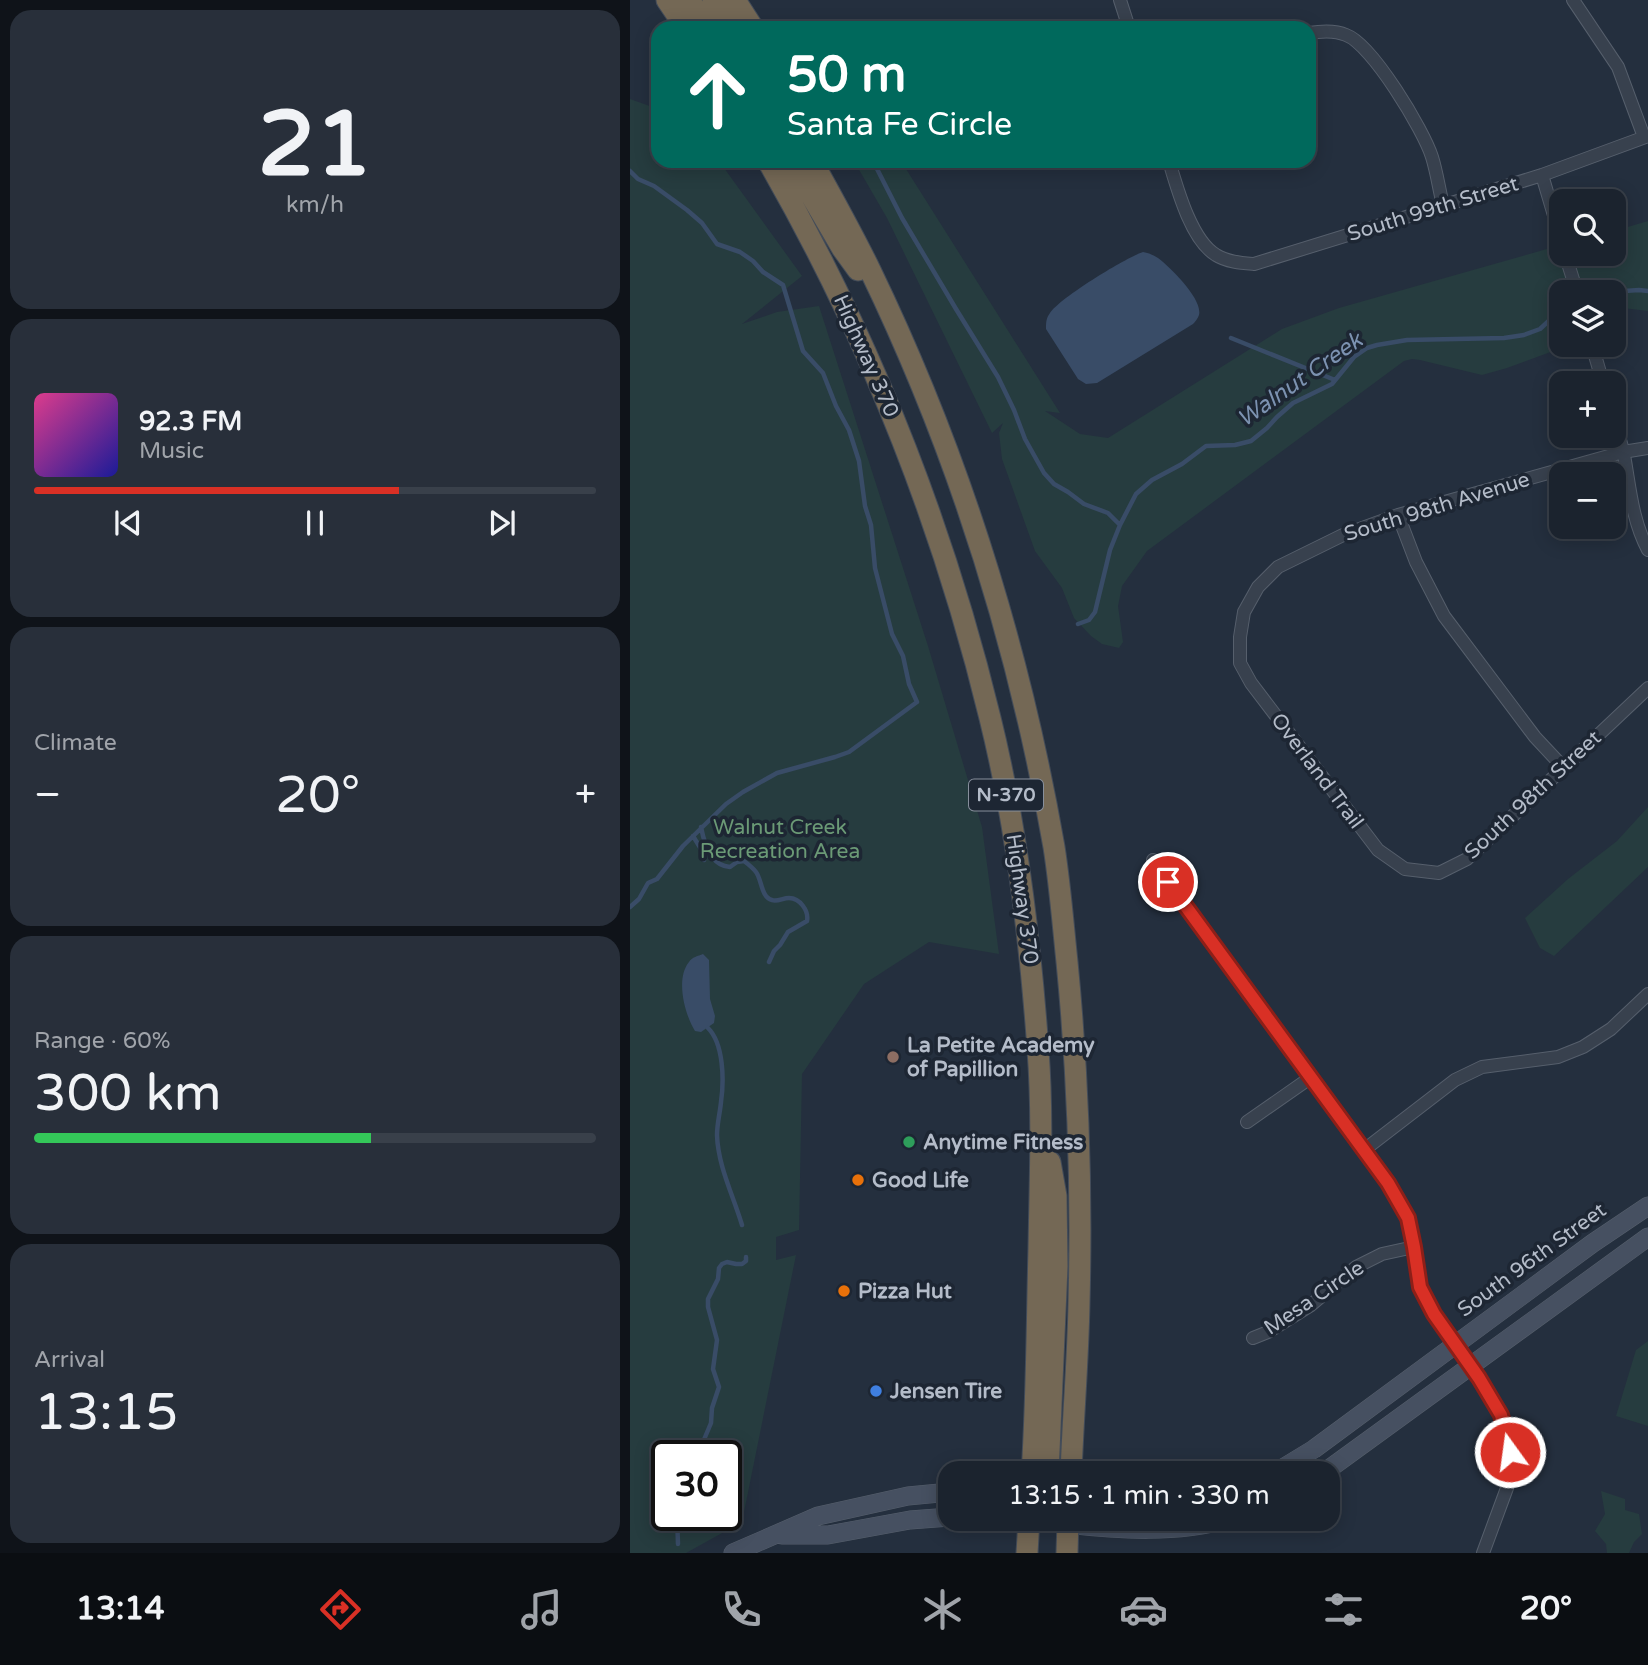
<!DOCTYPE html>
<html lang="en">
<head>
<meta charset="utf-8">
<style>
  :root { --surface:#1b232e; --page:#282f3a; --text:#f1f3f6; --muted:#a0a4aa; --line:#39404a; --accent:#d93025 }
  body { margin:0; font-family:"Varela Round",sans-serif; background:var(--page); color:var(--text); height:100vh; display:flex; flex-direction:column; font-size:26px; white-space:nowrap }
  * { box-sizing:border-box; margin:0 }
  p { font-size:23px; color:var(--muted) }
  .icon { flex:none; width:38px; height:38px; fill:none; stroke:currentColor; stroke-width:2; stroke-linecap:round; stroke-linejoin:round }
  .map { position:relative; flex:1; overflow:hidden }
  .sheet { display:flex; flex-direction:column; gap:10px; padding:10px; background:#0f1319; width:630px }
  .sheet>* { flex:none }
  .hud { position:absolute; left:21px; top:21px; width:665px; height:147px; border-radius:21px; box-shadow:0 4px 18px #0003,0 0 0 2px var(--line); background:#00695c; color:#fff; overflow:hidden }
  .controls { position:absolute; left:919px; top:189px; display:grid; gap:14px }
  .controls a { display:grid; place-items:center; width:77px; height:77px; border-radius:14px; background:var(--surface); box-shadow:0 4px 18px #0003,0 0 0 2px var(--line); font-size:35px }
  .speed { position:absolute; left:21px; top:1440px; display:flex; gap:14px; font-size:35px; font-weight:700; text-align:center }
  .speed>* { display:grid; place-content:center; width:91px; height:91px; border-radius:50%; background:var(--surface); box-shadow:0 4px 18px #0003,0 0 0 2px var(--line); line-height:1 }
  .speed .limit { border:4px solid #111; border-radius:10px; background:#fff; color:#111 }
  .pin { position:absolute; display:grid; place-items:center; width:60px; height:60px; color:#fff; margin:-30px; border:4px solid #fff; border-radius:50%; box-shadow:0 2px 7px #0007 }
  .me { position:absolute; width:77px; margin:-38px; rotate:346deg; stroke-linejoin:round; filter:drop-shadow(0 0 5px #0008) }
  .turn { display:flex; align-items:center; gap:24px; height:147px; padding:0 21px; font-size:32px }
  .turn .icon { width:91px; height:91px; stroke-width:2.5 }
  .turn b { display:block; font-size:49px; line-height:60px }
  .big { font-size:52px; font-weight:600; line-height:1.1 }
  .sheet .tile { flex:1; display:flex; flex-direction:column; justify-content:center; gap:10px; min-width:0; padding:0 24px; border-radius:21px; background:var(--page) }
  .sheet .dial { align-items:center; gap:0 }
  .dial b { font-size:91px; line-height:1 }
  .song { display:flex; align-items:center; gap:21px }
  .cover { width:84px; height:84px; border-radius:10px; background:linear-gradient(135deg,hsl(330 70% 55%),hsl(240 70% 35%)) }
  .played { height:7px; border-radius:4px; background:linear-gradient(90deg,var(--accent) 65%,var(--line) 65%) }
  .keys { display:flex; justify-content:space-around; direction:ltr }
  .heat { display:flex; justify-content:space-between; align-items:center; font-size:38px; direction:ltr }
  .charge { height:10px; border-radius:5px; background:linear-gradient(90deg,#34c759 60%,var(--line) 0) }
  .trip { position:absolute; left:308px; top:1461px; width:402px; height:70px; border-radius:21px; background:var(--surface); box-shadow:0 4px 18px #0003,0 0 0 2px var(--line); font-weight:600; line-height:70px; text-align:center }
  .dock { display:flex; height:112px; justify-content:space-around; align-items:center; background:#0b0e12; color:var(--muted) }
  .dock .icon { width:49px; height:49px }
  .dock .active { color:var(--accent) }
  .dock b { font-size:32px; color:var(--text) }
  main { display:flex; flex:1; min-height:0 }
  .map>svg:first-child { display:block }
  .green { fill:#263c3f; fill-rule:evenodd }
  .water { fill:#394c67 }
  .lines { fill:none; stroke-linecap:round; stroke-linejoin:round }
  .stream { stroke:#394c67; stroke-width:4.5 }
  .street-casing { stroke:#565f6c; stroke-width:14 }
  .secondary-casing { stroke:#565f6c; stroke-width:19 }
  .highway-casing { stroke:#434c59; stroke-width:23 }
  .street { stroke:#38414e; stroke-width:12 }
  .secondary { stroke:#465061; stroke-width:18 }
  .highway { stroke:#746855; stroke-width:21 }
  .route-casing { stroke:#8d1f18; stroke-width:18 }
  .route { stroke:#d93025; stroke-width:12 }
  .education-dot { fill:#8d6e63; stroke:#1d2633; stroke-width:2.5 }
  .leisure-dot { fill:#2e9e5b; stroke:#1d2633; stroke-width:2.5 }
  .food-dot { fill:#e8710a; stroke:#1d2633; stroke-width:2.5 }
  .shop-dot { fill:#3f7fe0; stroke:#1d2633; stroke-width:2.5 }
  .labels { text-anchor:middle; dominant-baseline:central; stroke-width:7; stroke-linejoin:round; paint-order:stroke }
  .shield { fill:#1d2633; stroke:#878f9c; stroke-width:2 }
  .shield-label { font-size:19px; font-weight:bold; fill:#b4bcc9 }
  .street-label { font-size:21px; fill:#b4bcc9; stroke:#1d2633 }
  .park-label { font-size:21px; fill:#6b9a76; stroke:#1d2633 }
  .poi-label { font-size:21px; font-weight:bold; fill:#b4bcc9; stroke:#1d2633; text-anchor:start }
  .water-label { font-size:23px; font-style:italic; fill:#7c92b1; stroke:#1d2633 }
</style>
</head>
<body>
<main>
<section class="sheet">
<div class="tile dial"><b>21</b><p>km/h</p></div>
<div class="tile">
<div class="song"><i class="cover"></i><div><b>92.3 FM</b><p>Music</p></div></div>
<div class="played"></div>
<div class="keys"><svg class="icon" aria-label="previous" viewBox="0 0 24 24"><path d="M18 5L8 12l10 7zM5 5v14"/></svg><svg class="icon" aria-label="pause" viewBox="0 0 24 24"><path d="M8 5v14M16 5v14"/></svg><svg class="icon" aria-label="next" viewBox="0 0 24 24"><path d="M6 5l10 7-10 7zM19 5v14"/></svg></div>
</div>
<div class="tile"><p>Climate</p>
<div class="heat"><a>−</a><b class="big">20°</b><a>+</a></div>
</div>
<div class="tile"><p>Range · 60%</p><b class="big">300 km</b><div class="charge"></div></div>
<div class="tile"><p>Arrival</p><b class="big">13:15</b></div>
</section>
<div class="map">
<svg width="1018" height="1553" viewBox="0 0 1018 1553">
  <rect width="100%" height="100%" fill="#242f3e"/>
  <path class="green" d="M0,99L28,109V161H89L172,276L112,324L147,312L189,306L298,646L352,827L369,954L299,942L234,984L172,1074L169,1230L146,1237V1260L166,1255L112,1522L56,1553H0ZM37,1456H96V1516H37Z
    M224,161H271L430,413L415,411L450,434L478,438L652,329L709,308L931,245V254H984V231L1018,221V311L984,307V292H931L932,345L926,350L877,368L852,375L790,360L782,359L774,361L517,551L492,586L488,606L493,642L489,648L472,644L461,636L444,618L432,588L405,551L372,459L369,433L373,423L362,433L257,218Z
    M1018,807V867L924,956L910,948L895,918L938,879L987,841Z
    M1018,1341V1426L986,1416L1006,1350Z
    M971,1491L995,1499V1510L1009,1514L1012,1534L1004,1542L999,1553H977L976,1544L965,1531L975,1514Z"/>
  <path class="water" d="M513,252C519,253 523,255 528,258C540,267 573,299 569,315C568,318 565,322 563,324L467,383L456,384L448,379L416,329C416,323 416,318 420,313C430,298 495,258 513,252Z
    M73,954L79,960L80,999L85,1016L84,1023L71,1032L65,1031C55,1015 45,979 59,962C62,957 68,956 73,954Z"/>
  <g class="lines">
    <path class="stream" d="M243,161L272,218L326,309L368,377L384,410L395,439L414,473L424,484L438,492L454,504L478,513L490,525
      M0,171L8,179L24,186L57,210L72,223L87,244L110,252L123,261L133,272L153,285L173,351L193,373L206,406L219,430L229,461L235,506L241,525L245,568L262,634L273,656L279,684L287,702L219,752L205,757L147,773L113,792L96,804L53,846L27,879L18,883L9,899L0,907
      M980,292L1009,290L1018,291
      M601,338L705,380
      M448,624L459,620L465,612L480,550L490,525L506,494L522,480L552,464L576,446L605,445L621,441L637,428L647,417L663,403L702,384L724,357L737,348L747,345L777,340L874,338L894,335L910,329L924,316
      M71,827C74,843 81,866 100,867L107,862L114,861C118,864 123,868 126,872C132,880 131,897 142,900C147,902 153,898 159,898C170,898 179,911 177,921L158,932L150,945L144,951L139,962
      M63,836L71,849L74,860
      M78,1028C94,1044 94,1081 91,1102C90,1113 87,1124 87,1135C88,1166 103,1195 112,1225
      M70,1456L73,1442L81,1423L82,1408L89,1387L83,1369L87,1340L78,1307V1299L88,1279L89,1268L92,1264L97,1262L106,1264H112L116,1261V1257
      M47,1516L48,1544"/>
    <defs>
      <path id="street" d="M490,0L499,28
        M943,0L988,67L1014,137
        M679,33C691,31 705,30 716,35C742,44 794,131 802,157C807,173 809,189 813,205
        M539,161C547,188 561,240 586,255C597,262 612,263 624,264L912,175L1018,136
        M912,175L931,239
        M935,254L947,292
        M962,345L973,383
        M984,418C987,430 991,442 994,455C1000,488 1002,520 1018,550
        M1018,448L993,452L768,515L713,535L648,567L628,587L614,612L610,637V663L621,683L748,850L775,869L809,873L837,859L1018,688
        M768,515L786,562L814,616L905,737L934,768
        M523,860L629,1009L758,1183L777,1218L784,1247L790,1287L804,1314L849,1378L871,1414L880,1452L877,1488L853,1553
        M617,1122L680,1078
        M734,1150L825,1080L852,1067L928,1057L953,1047L981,1029L1018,994
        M623,1338L638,1332L681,1305L726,1267L752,1254L784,1247"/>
      <path id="secondary" d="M643,1474L684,1449L963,1243L1018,1206
        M692,1474L1018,1237
        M394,1519C408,1520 422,1523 437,1524C488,1530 548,1534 598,1519
        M152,1535H198L280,1520L320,1517
        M103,1553L188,1516L278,1496L320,1492"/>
      <path id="highway" d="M37,0L56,28
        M59,0L78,28
        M83,0L102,28
        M105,0L123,28
        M138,161C238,335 313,524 360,718C387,827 400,938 408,1050C413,1116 410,1182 409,1248C407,1323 407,1398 402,1474
        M161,161L212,248L228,270
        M182,161C202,197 222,233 240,270C328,452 389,647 424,847C430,885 433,924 437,962C448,1075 452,1189 449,1303C448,1360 443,1417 441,1474
        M418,1474L427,1266L426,1196L420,1162
        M397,1553L399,1519
        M437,1553L438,1519"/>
    </defs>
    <use href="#street" class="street-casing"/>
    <use href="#secondary" class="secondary-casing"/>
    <use href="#highway" class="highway-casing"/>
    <use href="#street" class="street"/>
    <use href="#secondary" class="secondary"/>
    <use href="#highway" class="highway"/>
  </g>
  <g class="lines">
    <defs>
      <path id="route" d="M538,882L758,1183L778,1218L784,1247L790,1287L804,1314L849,1378L871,1415L880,1452"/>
    </defs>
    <use href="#route" class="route-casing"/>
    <use href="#route" class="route"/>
  </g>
  <circle class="education-dot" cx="263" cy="1057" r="7"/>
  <circle class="leisure-dot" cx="279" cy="1142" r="7"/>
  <g class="food-dot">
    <circle cx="228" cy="1180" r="7"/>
    <circle cx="214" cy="1291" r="7"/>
  </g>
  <circle class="shop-dot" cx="246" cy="1391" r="7"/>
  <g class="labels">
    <rect class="shield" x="339" y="779.5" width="74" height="31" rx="5"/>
    <g class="shield-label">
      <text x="376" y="795">N-370</text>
    </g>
    <g class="street-label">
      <text transform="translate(803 209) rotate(-17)">South 99th Street</text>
      <text transform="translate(236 356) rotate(66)">Highway 370</text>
      <text transform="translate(807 507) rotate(-17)">South 98th Avenue</text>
      <text transform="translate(687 771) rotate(53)">Overland Trail</text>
      <text transform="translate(903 795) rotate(-43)">South 98th Street</text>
      <text transform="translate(392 899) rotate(82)">Highway 370</text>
      <text transform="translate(902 1260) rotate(-36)">South 96th Street</text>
      <text transform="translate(684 1298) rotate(-34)">Mesa Circle</text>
    </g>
    <g class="park-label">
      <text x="150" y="827">Walnut Creek<tspan x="150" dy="24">Recreation Area</tspan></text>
    </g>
    <g class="poi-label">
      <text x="277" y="1045">La Petite Academy<tspan x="277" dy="24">of Papillion</tspan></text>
      <text x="293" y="1142">Anytime Fitness</text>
      <text x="242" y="1180">Good Life</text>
      <text x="228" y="1291">Pizza Hut</text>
      <text x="260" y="1391">Jensen Tire</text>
    </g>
    <g class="water-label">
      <text transform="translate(670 380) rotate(-35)">Walnut Creek</text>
    </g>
  </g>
</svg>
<div class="controls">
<a><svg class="icon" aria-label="search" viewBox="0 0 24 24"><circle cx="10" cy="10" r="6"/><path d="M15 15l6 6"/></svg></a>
<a><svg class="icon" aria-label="layers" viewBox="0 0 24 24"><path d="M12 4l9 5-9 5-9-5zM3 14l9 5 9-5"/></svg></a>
<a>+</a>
<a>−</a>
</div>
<div class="speed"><div class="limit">30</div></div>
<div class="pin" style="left:538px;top:882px;background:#d93025"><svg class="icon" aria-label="arrive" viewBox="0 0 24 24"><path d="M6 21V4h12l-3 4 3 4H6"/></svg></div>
<svg class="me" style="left:880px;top:1452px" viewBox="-20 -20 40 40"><circle r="17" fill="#d93025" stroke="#fff" stroke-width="3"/><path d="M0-11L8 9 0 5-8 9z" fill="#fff"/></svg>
<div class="trip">13:15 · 1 min · 330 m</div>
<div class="hud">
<div class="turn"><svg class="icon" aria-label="ahead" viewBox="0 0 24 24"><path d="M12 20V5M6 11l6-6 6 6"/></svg><div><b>50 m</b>Santa Fe Circle</div></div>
</div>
</div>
</main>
<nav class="dock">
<b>13:14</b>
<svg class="icon active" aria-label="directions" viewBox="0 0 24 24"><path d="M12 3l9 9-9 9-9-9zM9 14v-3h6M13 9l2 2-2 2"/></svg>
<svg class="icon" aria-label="music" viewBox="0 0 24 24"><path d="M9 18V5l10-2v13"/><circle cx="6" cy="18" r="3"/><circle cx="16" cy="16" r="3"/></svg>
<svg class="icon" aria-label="phone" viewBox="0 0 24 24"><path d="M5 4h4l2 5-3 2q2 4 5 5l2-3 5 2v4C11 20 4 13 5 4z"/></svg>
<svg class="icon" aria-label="climate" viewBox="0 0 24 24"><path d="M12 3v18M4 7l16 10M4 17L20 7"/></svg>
<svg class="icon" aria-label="car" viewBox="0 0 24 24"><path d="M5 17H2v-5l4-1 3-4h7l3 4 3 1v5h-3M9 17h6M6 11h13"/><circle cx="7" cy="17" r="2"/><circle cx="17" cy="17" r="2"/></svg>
<svg class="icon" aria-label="filters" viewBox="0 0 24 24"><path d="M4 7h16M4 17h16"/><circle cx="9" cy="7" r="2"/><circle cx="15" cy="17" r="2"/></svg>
<b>20°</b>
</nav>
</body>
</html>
